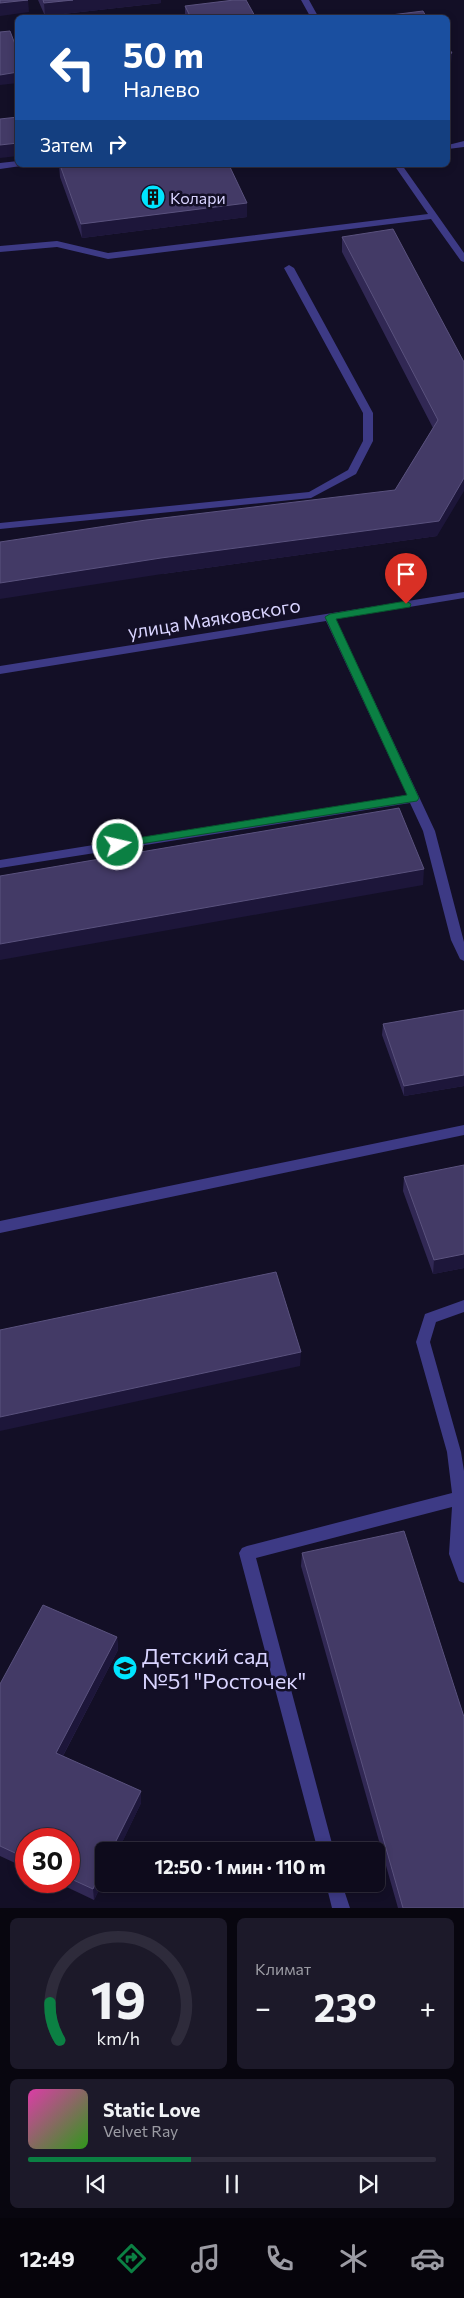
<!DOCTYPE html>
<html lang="ru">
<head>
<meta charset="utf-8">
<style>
  :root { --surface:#0e0b1c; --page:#1c1929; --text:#f1f3f6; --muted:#9b9ba3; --line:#2e2b3b; --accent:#0b8043 }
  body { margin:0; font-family:Commissioner,sans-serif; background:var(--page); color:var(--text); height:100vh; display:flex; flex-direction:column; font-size:19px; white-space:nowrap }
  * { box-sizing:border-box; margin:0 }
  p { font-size:16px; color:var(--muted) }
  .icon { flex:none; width:28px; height:28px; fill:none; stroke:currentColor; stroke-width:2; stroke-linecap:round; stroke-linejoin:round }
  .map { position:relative; height:1908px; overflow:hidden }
  .side { display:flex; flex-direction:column; gap:10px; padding:10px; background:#08060f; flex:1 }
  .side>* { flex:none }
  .top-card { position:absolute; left:15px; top:15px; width:435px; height:152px; border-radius:8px; box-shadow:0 2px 8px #0003,0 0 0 1px var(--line); background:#1a4fa0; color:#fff; overflow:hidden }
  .speed { position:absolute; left:15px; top:1828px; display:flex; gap:10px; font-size:25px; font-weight:700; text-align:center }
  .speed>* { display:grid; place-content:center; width:65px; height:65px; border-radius:50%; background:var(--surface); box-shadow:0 2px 8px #0003,0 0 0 1px var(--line); line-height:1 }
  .speed .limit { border:8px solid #d22; background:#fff; color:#111 }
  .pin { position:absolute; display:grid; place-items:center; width:42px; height:42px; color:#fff; margin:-51px -21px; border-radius:50% 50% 50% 0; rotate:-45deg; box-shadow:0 0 5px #0007 }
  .pin .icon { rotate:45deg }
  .me { position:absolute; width:55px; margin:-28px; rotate:81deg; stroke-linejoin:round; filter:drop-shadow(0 0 4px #0008) }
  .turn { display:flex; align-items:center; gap:18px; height:105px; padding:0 25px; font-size:22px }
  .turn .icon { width:65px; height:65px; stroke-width:2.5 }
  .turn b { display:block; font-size:35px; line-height:42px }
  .then { display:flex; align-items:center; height:48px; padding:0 25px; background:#0003; gap:10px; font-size:19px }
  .big { font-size:38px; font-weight:700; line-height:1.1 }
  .side .card { flex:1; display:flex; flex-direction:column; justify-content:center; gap:8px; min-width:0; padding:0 18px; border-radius:8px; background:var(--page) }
  .side .dial { align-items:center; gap:0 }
  .dial svg { height:130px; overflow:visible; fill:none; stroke:var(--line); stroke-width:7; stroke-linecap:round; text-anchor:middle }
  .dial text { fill:var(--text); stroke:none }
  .song { display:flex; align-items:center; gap:15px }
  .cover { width:60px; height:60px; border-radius:8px; background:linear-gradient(135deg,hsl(320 70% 55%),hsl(110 70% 35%)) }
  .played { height:5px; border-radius:2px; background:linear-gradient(90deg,var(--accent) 40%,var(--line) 40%) }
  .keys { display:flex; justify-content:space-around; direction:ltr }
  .heat { display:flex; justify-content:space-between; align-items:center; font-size:28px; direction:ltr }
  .side .tiles { flex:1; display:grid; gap:10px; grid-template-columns:1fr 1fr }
  .card:last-child { grid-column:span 2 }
  .trip { position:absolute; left:95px; top:1842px; width:290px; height:50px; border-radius:8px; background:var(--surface); box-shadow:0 2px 8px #0003,0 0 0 1px var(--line); font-weight:700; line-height:50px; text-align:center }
  .tab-bar { display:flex; height:80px; justify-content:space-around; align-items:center; background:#06040b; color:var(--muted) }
  .tab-bar .icon { width:35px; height:35px }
  .tab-bar .on { color:var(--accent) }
  .tab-bar b { font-size:22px; color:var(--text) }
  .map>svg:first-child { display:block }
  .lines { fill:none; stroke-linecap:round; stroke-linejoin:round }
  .minor { fill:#3d3a85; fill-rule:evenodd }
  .wall { fill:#312854 }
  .shaded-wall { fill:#1d163a }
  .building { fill:#433a66; stroke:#5a527e }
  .route { fill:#0b8043; stroke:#07532c }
  .labels { text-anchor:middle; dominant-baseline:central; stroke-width:5; stroke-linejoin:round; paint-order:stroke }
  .far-poi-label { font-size:16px; fill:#d9d4ff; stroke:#130f26; text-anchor:start }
  .street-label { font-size:19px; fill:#d9d4ff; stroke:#130f26 }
  .near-poi-label { font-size:22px; fill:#d9d4ff; stroke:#130f26; text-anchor:start }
</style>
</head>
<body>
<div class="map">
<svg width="464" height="1908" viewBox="0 0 464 1908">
  <rect width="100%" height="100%" fill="#130f26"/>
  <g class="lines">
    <path class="minor" d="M301,0H309L319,18H311Z
      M464,141V147L448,149V145Z
      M18,161V165L21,166L0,169V163Z
      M394,165H402L464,253V262L461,261L431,219L108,259L57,247L0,252V246L57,241L108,253L428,214Z
      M289,265L294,268L373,413V441L356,474L311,498L0,529V523L309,492L348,470L363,441V413L284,268Z
      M464,592V598L336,619L435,831L464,942V961L460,959L451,940L423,831L410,803L0,868V860L407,795L326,621L0,674V666Z
      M464,1125V1135L0,1233V1221Z
      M464,1300V1312L436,1322L430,1342L461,1452L464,1471V1583L459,1581L449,1554L452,1507L256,1558L334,1851H318L239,1553L242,1548L247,1546L452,1493L447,1452L416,1342L425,1314Z
      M326,1884H342L350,1908H332Z"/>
  </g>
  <path class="wall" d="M38,0H161V3L45,16Z
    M185,6L256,18H185Z
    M59,165L247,217L82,238L60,177Z
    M342,237L464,362L437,536L162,574L395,490L433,428L342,252Z
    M464,1010V1086L404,1096L382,1035L383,1024Z
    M464,1165V1268L433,1274L403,1191L404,1177Z
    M302,1553L464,1908H398L301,1566Z
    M117,1637L118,1650L63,1756L141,1803L94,1900L54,1881H69V1839H26V1868L0,1856V1684Z"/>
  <path class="shaded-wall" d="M28,0L29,12L0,16V3Z
    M73,0H161V3L45,16L44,3Z
    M452,53L451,64H448V54Z
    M18,72V83L0,85V75Z
    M18,143V156L0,158V145Z
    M247,203V217L82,238L81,224Z
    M464,478V491L437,536L162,574L0,599V583Z
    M424,869L423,885L0,960V944Z
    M464,1075V1086L404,1096V1086Z
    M464,1254V1268L433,1274L434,1260Z
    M301,1352L300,1366L0,1431V1417Z
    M117,1637L118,1650L58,1765L56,1753Z
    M141,1791V1803L118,1851H111Z
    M104,1866V1880L94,1900L93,1889Z"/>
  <path class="building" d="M0,0H28L0,3Z
    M43,0H73L44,3Z
    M234,0H246L256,18H191L185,6Z
    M423,11L427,18L375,17Z
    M10,31L18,52V72L0,75V32Z
    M448,47L452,53L448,54Z
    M18,117V143L0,145V119Z
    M60,165H229L247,203L81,224Z
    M393,229L464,362V478L439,521L161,558L0,583V542L146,520L395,490L438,420L342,237Z
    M399,808L424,869L0,944V876Z
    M464,1010V1075L404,1086L383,1024Z
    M464,1165V1254L434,1260L404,1177Z
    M276,1272L301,1352L0,1417V1330Z
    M404,1531L464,1717V1908H403L302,1553Z
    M43,1605L117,1637L56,1753L141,1791L111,1851H104V1866L93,1889L69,1878V1839H26V1858L0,1846V1684Z"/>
  <path class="route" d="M406,601L411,604L410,607L336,619L419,798L417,801L114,848L113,845L118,841L407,795L325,617L330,614Z"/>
  <defs>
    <symbol id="building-disc" viewBox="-11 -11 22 22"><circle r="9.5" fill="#00e5ff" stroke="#130f26"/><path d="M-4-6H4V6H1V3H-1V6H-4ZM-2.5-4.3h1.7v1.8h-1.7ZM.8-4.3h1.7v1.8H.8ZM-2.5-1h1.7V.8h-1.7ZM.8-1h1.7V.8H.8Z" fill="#111"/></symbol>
    <symbol id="school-disc" viewBox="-11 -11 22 22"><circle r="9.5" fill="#00e5ff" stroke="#130f26"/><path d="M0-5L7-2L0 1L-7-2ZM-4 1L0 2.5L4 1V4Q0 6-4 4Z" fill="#111"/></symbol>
  </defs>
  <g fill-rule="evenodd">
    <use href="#building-disc" x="139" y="183" width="28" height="28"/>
    <use href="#school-disc" x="111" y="1654" width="28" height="28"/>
  </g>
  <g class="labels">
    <g class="far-poi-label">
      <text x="170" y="197">Колари</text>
    </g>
    <g class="street-label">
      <text transform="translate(214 618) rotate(-9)">улица Маяковского</text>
    </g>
    <g class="near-poi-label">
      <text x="142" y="1655">Детский сад<tspan x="142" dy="25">№51 "Росточек"</tspan></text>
    </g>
  </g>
</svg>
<div class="speed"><div class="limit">30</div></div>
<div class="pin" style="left:406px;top:604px;background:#d93025"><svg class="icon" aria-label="arrive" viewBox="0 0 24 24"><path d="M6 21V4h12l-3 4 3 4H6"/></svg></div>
<svg class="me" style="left:118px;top:845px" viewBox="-20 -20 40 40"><circle r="17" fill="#0b8043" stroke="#fff" stroke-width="3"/><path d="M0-11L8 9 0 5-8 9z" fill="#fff"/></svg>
<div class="trip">12:50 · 1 мин · 110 m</div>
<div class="top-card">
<div class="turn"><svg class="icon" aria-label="left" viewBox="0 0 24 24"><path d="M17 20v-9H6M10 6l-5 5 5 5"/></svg><div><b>50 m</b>Налево</div></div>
<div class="then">Затем<svg class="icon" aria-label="right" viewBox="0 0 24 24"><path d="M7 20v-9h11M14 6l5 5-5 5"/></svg></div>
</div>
</div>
<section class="side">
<div class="tiles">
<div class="card dial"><svg viewBox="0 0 100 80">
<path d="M14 69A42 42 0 1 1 86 69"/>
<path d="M14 69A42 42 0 0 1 8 46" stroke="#0b8043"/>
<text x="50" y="56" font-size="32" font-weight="700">19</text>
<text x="50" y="72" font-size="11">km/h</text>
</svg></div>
<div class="card"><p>Климат</p>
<div class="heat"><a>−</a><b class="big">23°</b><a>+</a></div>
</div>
<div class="card">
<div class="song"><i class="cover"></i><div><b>Static Love</b><p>Velvet Ray</p></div></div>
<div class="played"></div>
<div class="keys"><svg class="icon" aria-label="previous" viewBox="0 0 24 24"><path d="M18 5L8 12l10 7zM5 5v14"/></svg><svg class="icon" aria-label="pause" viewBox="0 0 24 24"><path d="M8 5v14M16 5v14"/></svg><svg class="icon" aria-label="next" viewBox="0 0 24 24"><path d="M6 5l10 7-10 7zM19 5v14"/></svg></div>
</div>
</div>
</section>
<nav class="tab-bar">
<b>12:49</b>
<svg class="icon on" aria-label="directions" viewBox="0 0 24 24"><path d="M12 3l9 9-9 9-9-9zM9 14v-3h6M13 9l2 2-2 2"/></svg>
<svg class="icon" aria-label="music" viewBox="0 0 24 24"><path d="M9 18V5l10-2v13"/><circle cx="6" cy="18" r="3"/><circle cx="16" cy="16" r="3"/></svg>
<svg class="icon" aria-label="phone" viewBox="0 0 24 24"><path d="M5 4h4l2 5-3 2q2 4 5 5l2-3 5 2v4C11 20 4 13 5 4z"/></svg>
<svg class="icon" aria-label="climate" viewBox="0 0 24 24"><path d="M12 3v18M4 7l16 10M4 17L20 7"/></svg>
<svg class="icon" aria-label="car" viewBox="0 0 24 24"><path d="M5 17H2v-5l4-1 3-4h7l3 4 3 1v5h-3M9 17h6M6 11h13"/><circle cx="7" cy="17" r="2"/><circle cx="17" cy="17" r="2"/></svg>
</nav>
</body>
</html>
